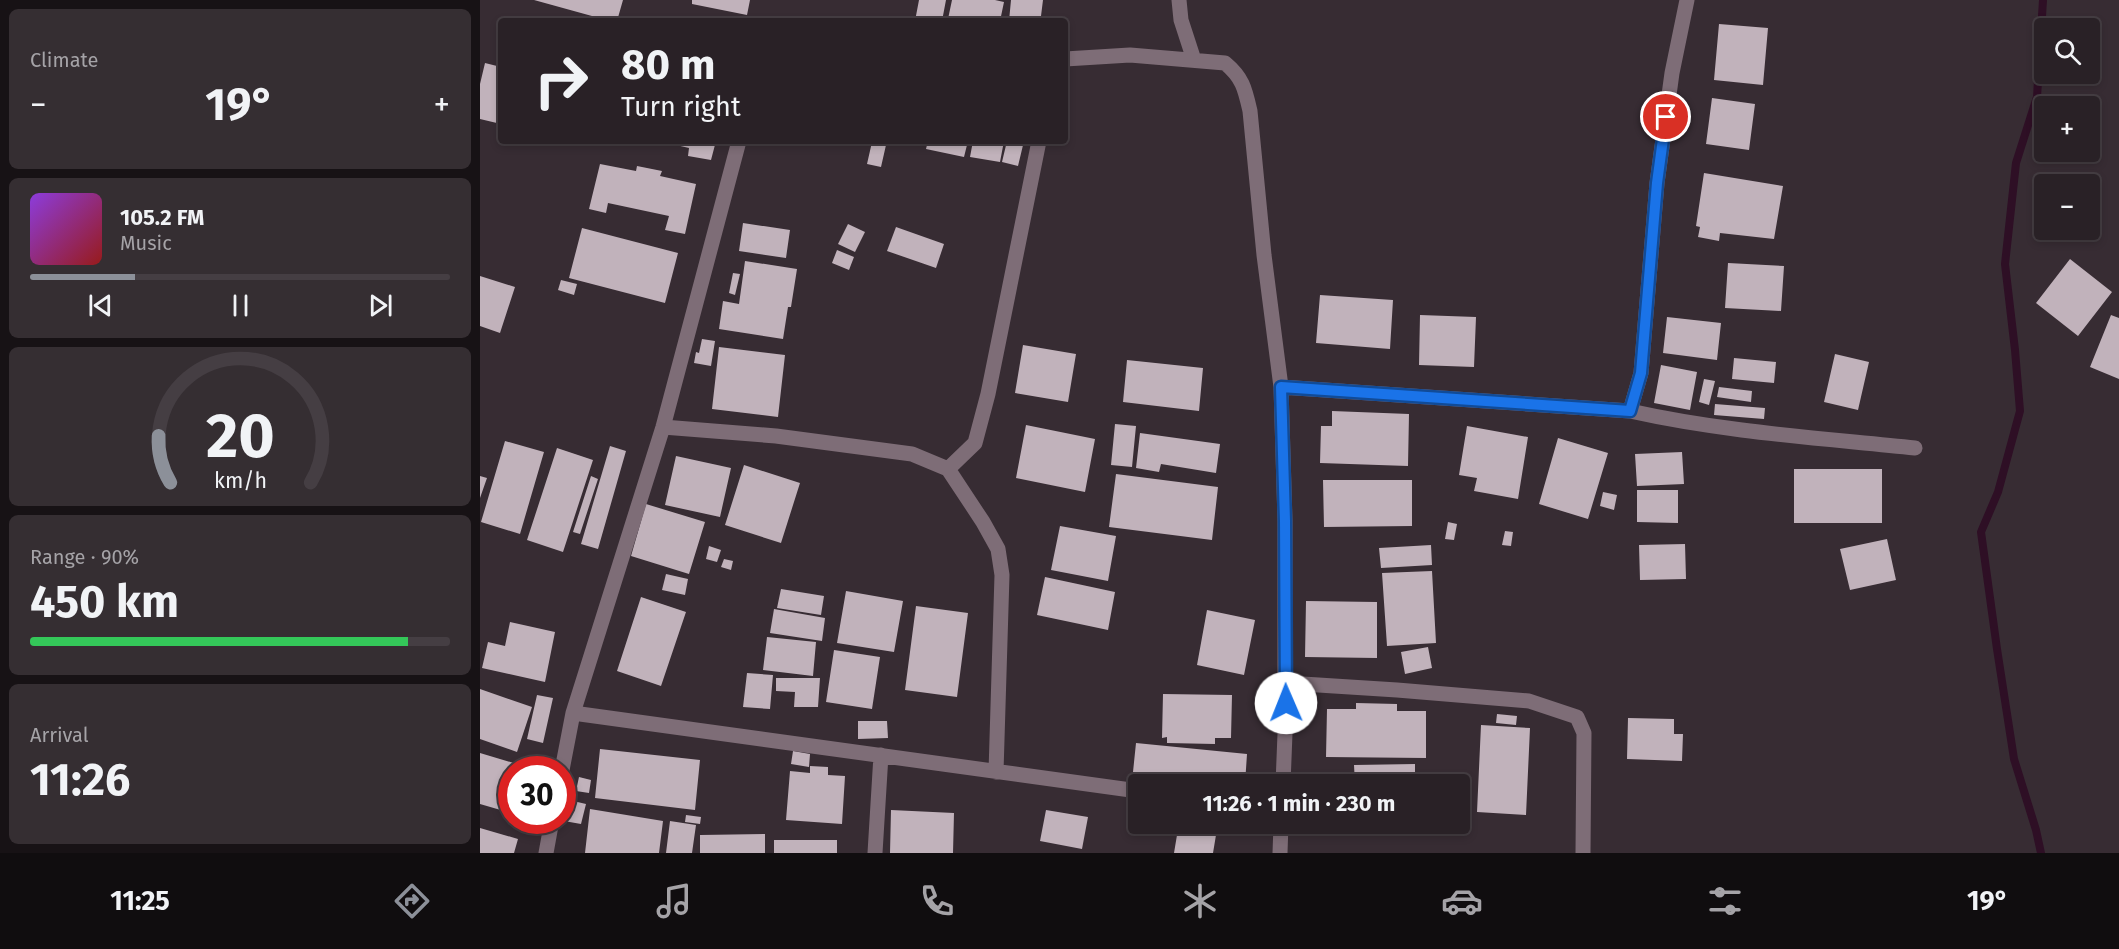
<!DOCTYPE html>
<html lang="en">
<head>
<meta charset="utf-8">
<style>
  :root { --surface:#292126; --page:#352e32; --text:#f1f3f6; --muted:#a5a3a7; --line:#453e43; --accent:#8c9099 }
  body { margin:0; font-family:"Fira Sans",sans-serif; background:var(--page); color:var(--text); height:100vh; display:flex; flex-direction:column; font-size:22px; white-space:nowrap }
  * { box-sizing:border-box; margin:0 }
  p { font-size:20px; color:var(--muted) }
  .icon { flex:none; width:33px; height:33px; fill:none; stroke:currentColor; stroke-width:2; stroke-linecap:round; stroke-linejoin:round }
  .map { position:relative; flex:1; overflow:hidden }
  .side { display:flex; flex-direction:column; gap:9px; padding:9px; background:#171215; width:480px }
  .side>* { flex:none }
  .guide { position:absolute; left:18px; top:18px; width:570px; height:126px; border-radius:6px; box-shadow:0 3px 9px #0003,0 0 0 2px var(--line); background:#292126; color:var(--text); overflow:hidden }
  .fabs { position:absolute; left:1554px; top:18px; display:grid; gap:12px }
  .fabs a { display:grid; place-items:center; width:66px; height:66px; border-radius:6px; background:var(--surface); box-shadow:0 3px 9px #0003,0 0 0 2px var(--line); font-size:30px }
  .speed { position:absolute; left:18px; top:756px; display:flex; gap:12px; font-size:30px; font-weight:700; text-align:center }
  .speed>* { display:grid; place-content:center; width:78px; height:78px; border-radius:50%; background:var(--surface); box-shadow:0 3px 9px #0003,0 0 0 2px var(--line); line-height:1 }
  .speed .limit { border:9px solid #d22; background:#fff; color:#111 }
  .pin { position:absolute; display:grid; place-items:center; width:51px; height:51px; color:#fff; margin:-26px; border:3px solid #fff; border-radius:50%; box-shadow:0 2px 6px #0007 }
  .me { position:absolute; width:66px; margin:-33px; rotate:359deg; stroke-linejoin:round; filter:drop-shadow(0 0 4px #0008) }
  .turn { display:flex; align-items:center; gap:21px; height:126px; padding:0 24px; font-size:27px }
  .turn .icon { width:78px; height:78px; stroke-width:2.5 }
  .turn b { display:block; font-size:42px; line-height:51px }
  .big { font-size:45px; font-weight:700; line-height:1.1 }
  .side .card { flex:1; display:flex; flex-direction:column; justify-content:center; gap:9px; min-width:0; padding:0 21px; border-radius:9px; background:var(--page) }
  .side .dial { align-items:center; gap:0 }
  .dial svg { height:156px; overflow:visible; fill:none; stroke:var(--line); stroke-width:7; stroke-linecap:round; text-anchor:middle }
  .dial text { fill:var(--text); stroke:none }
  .song { display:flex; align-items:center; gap:18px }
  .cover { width:72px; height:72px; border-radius:9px; background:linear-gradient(135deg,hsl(270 70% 55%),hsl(0 70% 35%)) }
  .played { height:6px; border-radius:3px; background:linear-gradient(90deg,var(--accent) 25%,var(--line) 25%) }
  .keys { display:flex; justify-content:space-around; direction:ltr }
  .heat { display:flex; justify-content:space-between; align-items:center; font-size:33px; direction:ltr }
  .charge { height:9px; border-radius:4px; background:linear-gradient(90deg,#34c759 90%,var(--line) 0) }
  .trip { position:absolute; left:648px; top:774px; width:342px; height:60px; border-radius:6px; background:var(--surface); box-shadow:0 3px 9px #0003,0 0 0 2px var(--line); font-weight:700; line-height:60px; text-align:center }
  .dock { display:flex; height:96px; justify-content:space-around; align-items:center; background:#100d0f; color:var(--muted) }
  .dock .icon { width:42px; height:42px }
  .dock .current { color:var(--accent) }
  .dock b { font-size:27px; color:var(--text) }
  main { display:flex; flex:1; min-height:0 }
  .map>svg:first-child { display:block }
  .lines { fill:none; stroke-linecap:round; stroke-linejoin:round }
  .stream { stroke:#2e0f25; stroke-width:8 }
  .building { fill:#c1b2bb }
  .minor { stroke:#7e6d77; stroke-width:15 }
  .route-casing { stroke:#114b97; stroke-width:15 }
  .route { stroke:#1a73e8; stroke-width:10 }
</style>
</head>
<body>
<main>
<section class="side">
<div class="card"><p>Climate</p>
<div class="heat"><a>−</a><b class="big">19°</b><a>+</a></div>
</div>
<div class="card">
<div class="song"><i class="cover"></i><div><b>105.2 FM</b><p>Music</p></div></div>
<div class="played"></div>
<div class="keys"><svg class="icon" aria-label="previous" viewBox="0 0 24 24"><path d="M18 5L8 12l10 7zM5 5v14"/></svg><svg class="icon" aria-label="pause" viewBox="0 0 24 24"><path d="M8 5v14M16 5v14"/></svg><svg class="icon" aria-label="next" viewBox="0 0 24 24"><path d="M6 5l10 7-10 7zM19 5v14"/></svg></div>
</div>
<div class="card dial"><svg viewBox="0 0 100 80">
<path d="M14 69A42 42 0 1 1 86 69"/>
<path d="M14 69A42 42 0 0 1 8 45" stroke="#8c9099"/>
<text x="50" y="56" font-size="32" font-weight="700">20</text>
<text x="50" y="72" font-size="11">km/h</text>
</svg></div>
<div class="card"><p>Range · 90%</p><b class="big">450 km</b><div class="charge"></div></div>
<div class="card"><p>Arrival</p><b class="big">11:26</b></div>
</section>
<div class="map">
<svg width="1639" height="853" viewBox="0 0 1639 853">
  <rect width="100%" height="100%" fill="#372c33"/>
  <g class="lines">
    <path class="stream" d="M1561,853L1556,830L1534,759L1517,649L1501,532L1518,492L1540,411L1535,350L1525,264L1536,163L1557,97L1563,0"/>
  </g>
  <path class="building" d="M54,0H143L137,21H130Z
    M212,0H270L267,15L212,4Z
    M439,0H466L462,21H435Z
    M472,0H515L524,2L520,21H477L468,19Z
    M531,0H563L561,16H558L557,21H529Z
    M1239,24L1288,28L1283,85L1234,80Z
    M5,63L21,67V124L0,119V84Z
    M1232,98L1275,104L1269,150L1226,144Z
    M179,141H236L231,160L208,156L209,148Z
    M448,141H488L484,157L446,149Z
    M493,141H524L520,162L490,157Z
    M527,141H544L538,166L522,162Z
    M392,142L406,145L401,167L387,164Z
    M120,164L156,171L157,166L182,171L180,176L216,184L205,234L185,230L189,216L128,203L126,213L109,209Z
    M1224,173L1303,186L1294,239L1240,233L1239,241L1218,237L1220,227L1216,226Z
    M263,223L310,230L306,258L259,251Z
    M368,224L385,232L375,252L358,244Z
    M416,227L464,244L456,268L407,251Z
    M102,228L198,253L185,303L89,278Z
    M357,250L374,257L369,270L352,263Z
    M1590,259L1632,292L1598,336L1556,303Z
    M265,261L317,269L311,307H308L303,339L239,329L243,301L259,304Z
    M1248,263L1304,266L1301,311L1245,308Z
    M253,273L260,274L255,295L249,293Z
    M0,276L35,287L20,333L0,326Z
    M81,280L97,284L94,295L78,290Z
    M840,295L913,300L910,349L836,343Z
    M940,315L996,317L994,367L939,365Z
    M1631,315L1639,318V379L1610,367Z
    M1187,317L1241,323L1237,360L1183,353Z
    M222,339L235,341L231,366L214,363L216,352L219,353Z
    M543,345L596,354L588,402L535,393Z
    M239,347L305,355L298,417L232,409Z
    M1355,354L1389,362L1378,410L1344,402Z
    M1254,358L1296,362L1294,383L1252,379Z
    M647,360L723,368L719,411L643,402Z
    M1181,365L1217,372L1210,410L1174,403Z
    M1224,379L1235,381L1229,405L1219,402Z
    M1239,387L1272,391L1271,402L1237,397Z
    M1235,404L1285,408L1284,419L1234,415Z
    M852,411L929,414L928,466L840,463L841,426H852Z
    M635,424L656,426L652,467L631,465Z
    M546,425L615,439L605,492L536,478Z
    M987,426L1048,437L1038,499L994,491L997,478L979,475Z
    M660,433L740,444L736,473L681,464L679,472L656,468Z
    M1078,438L1128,453L1108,519L1059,504Z
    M25,441L64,452L40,534L1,522Z
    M130,446L146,451L118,549L101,544Z
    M77,448L113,460L83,552L47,540Z
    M1202,452L1204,484L1157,486L1155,454Z
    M196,456L251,468L240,517L185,505Z
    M264,465L320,483L301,543L245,525Z
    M1314,469H1402V523H1314Z
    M636,474L738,487L732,540L629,527Z
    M0,476L7,478L0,498Z
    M111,476L118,479L100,534L93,532Z
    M843,480H932V526L844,527Z
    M1157,490H1198V523L1157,522Z
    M1123,492L1137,495L1134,510L1120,506Z
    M166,504L225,522L209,574L151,556Z
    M968,522L977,524L974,540L965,539Z
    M580,526L636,536L628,581L571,570Z
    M1025,531L1033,532L1031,546L1022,545Z
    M1407,539L1416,580L1370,590L1360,549Z
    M1205,544L1206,579L1160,580L1159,545Z
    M951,545L952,565L901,568L899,548Z
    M229,546L241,550L237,562L226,559Z
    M244,559L253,561L251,570L241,567Z
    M952,571L956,643L907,646L902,573Z
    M186,574L208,579L205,595L182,590Z
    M565,577L635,592L628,630L557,615Z
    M301,589L344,596L341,615L297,608Z
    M366,591L423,601L414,652L357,643Z
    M161,597L206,612L181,686L137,671Z
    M826,601L897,602V658L825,657Z
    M436,606L488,613L477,697L425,690Z
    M294,609L345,618L342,641L290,633Z
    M727,610L775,620L764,675L717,665Z
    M30,622L75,632L65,682L2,668L8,642L25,646Z
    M287,637L336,642L333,676L283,670Z
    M948,647L952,668L925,674L921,652Z
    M354,650L400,657L392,709L346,702Z
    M267,673L293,675L290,709L263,707Z
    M296,678H340L338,707H314L315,692L296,691Z
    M0,689L52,707L37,752L0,739Z
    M683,694L752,695L751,738H735V744L687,743V737L682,738Z
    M57,695L73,698L63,743L47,739Z
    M876,703L917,704V711H946V758L846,757L847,709H876Z
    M1017,714L1037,716L1036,725L1016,723Z
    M1148,718L1194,719V734H1203L1202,761L1147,759Z
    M378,721H407L408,738L378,739Z
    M1001,725L1050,728L1046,815L997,812Z
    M656,743L767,754L765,784L653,772Z
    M120,749L220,760L215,810L115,798Z
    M313,751L330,754L329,767L311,764Z
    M0,753L37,764L35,770H32V783L24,811L0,804Z
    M935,764V784H875L874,765Z
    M330,766L348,767V775L365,776L362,824L306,820L310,771L330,773Z
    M99,777L111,780L109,793L96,791Z
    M89,800L106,804L101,824L84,821Z
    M110,809L183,821L179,853H105Z
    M411,810L474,813L473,853H410Z
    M566,810L608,817L602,849L560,841Z
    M206,815L221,817L220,824L205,822Z
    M190,821L216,825L212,853H186Z
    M0,828L38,839L34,853H0Z
    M698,829L736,835L733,853H694Z
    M285,834V853H220V835Z
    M294,840H357V853H294Z"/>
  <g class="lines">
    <path class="minor" d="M699,0L701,20L714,60
      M585,59L650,55L745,63C763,78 765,89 770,111L784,255L801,387L805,521V672L807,683L803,784
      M801,387L1150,411L1161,373L1177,183L1192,73L1207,0
      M1150,411C1244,432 1340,438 1435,448
      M183,427L296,436L432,454L468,469L503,522L518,549L522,575L516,772
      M468,469L495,443L508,394L559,141
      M807,683L917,690L1049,701L1097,717L1104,733L1103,853
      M93,713L658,791
      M82,770L93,713L183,427L259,141
      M66,853L72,820
      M395,853L401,755
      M800,853L801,824"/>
  </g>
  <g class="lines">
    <defs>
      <path id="route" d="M806,703L805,521L801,387L1150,411L1161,373L1177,183L1186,117"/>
    </defs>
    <use href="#route" class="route-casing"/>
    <use href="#route" class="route"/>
  </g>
</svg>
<div class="fabs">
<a><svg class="icon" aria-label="search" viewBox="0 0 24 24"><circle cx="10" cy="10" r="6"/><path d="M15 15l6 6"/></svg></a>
<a>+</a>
<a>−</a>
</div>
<div class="speed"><div class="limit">30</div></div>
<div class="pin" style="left:1186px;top:117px;background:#d93025"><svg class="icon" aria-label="arrive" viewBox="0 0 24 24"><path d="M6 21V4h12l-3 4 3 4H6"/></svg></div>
<svg class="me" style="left:806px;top:703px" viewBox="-20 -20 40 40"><circle r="19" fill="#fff"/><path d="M0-13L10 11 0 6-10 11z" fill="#1a73e8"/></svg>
<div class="trip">11:26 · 1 min · 230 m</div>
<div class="guide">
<div class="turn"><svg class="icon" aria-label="right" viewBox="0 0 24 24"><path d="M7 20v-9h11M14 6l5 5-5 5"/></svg><div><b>80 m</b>Turn right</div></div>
</div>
</div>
</main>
<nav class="dock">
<b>11:25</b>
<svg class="icon current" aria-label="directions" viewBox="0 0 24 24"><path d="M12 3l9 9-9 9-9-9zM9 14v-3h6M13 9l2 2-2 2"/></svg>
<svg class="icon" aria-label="music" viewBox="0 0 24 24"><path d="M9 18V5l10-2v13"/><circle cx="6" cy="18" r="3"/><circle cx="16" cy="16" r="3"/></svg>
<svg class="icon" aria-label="phone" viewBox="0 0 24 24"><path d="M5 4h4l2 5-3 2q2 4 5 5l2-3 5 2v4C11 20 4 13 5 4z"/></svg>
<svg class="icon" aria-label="climate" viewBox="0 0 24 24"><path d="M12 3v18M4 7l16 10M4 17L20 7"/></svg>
<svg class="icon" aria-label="car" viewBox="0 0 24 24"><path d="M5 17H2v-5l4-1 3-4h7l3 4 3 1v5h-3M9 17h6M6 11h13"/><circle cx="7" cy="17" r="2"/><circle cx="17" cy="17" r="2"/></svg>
<svg class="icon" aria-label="filters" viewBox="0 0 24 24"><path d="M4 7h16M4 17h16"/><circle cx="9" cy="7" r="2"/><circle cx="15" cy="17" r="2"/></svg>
<b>19°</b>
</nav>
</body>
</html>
